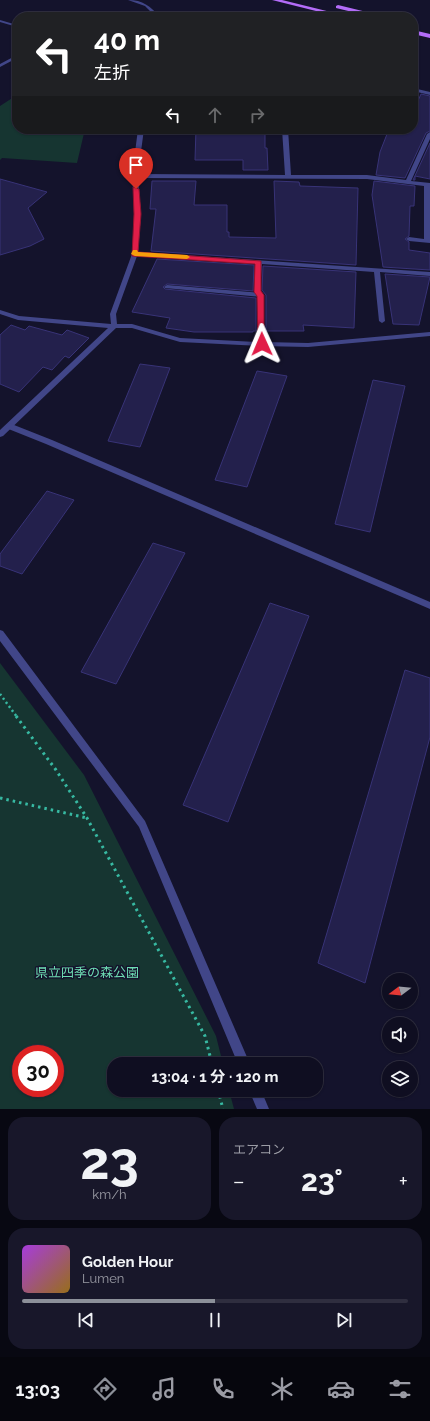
<!DOCTYPE html>
<html lang="ja">
<head>
<meta charset="utf-8">
<style>
  :root { --surface:#0f0e21; --page:#18172a; --text:#f1f3f6; --muted:#9b9ca5; --line:#2f2e3f; --accent:#8c9099 }
  body { margin:0; font-family:Raleway,"Noto Sans JP",sans-serif; background:var(--page); color:var(--text); height:100vh; display:flex; flex-direction:column; font-size:15px; white-space:nowrap }
  * { box-sizing:border-box; margin:0 }
  p { font-size:13px; color:var(--muted) }
  .icon { flex:none; width:22px; height:22px; fill:none; stroke:currentColor; stroke-width:2; stroke-linecap:round; stroke-linejoin:round }
  .map { position:relative; height:1109px; overflow:hidden }
  .drawer { display:flex; flex-direction:column; gap:8px; padding:8px; background:#080812; flex:1 }
  .drawer>* { flex:none }
  .top-card { position:absolute; left:12px; top:12px; width:406px; height:122px; border-radius:16px; box-shadow:0 1px 3px #0004,0 0 0 1px var(--line); background:#202124; color:#fff; overflow:hidden }
  .needle { width:26px; rotate:254deg }
  .buttons { position:absolute; left:382px; top:973px; display:grid; gap:8px }
  .buttons a { display:grid; place-items:center; width:36px; height:36px; border-radius:50%; background:var(--surface); box-shadow:0 1px 3px #0004,0 0 0 1px var(--line); font-size:20px }
  .speed { position:absolute; left:12px; top:1045px; display:flex; gap:8px; font-size:20px; font-weight:700; text-align:center }
  .speed>* { display:grid; place-content:center; width:52px; height:52px; border-radius:50%; background:var(--surface); box-shadow:0 1px 3px #0004,0 0 0 1px var(--line); line-height:1 }
  .speed .limit { border:6px solid #d22; background:#fff; color:#111 }
  .pin { position:absolute; display:grid; place-items:center; width:34px; height:34px; color:#fff; margin:-41px -17px; border-radius:50% 50% 50% 0; rotate:-45deg; box-shadow:0 0 4px #0007 }
  .pin .icon { rotate:45deg }
  .me { position:absolute; width:44px; margin:-22px; rotate:359deg; stroke-linejoin:round; filter:drop-shadow(0 0 3px #0008) }
  .turn { display:flex; align-items:center; gap:14px; height:84px; padding:0 16px; font-size:18px }
  .turn .icon { width:52px; height:52px; stroke-width:2.5 }
  .turn b { display:block; font-size:28px; line-height:34px }
  .lanes { display:flex; align-items:center; height:38px; padding:0 16px; background:#0003; justify-content:center; gap:20px; direction:ltr }
  .lanes .off { opacity:.35 }
  .big { font-size:30px; font-weight:700; line-height:1.1 }
  .drawer .tile { flex:1; display:flex; flex-direction:column; justify-content:center; gap:6px; min-width:0; padding:0 14px; border-radius:16px; background:var(--page) }
  .drawer .dial { align-items:center; gap:0 }
  .dial b { font-size:52px; line-height:1 }
  .song { display:flex; align-items:center; gap:12px }
  .cover { width:48px; height:48px; border-radius:6px; background:linear-gradient(135deg,hsl(280 70% 55%),hsl(40 70% 35%)) }
  .played { height:4px; border-radius:2px; background:linear-gradient(90deg,var(--accent) 50%,var(--line) 50%) }
  .keys { display:flex; justify-content:space-around; direction:ltr }
  .heat { display:flex; justify-content:space-between; align-items:center; font-size:22px; direction:ltr }
  .drawer .tiles { flex:1; display:grid; gap:8px; grid-template-columns:1fr 1fr }
  .tile:last-child { grid-column:span 2 }
  .trip { position:absolute; left:107px; top:1057px; width:216px; height:40px; border-radius:16px; background:var(--surface); box-shadow:0 1px 3px #0004,0 0 0 1px var(--line); font-weight:700; line-height:40px; text-align:center }
  .tab-bar { display:flex; height:64px; justify-content:space-around; align-items:center; background:#06060d; color:var(--muted) }
  .tab-bar .icon { width:28px; height:28px }
  .tab-bar .on { color:var(--accent) }
  .tab-bar b { font-size:18px; color:var(--text) }
  .map>svg:first-child { display:block }
  .green { fill:#163531; fill-rule:evenodd }
  .building { fill:#23204c; stroke:#383377 }
  .lines { fill:none; stroke-linecap:round; stroke-linejoin:round }
  .path-far1 { stroke:#37b9a2; stroke-width:2.5; stroke-dasharray:2 3; stroke-linecap:butt }
  .path { stroke:#37b9a2; stroke-width:3; stroke-dasharray:2.5 4; stroke-linecap:butt }
  .service { fill:#414688; fill-rule:evenodd }
  .minor { fill:#414688; fill-rule:evenodd }
  .tertiary { fill:#414688; fill-rule:evenodd }
  .primary { fill:#b36cf8; fill-rule:evenodd }
  .route { fill:#e11d48; stroke:#92132f }
  .slow { fill:#f59e0b }
  .labels { text-anchor:middle; dominant-baseline:central; stroke-width:3; stroke-linejoin:round; paint-order:stroke }
  .near-park-label { font-size:13px; fill:#6ddcb3; stroke:#14132c }
</style>
</head>
<body>
<div class="map">
<svg width="430" height="1109" viewBox="0 0 430 1109">
  <rect width="100%" height="100%" fill="#14132c"/>
  <path class="green" d="M17,95V129H85L77,163L2,158L0,160V106Z
    M0,663L84,775L216,1036L223,1064H114V1090H229L234,1109H0ZM21,1054H55V1088H21Z"/>
  <path class="building" d="M421,94L430,96V131L426,133L405,178L376,175L380,152L389,129H413V112Z
    M196,129H265V148H267L268,170H243V160H195Z
    M430,143V179L415,176V180H413Z
    M0,179L47,192L28,208L44,239L30,246L0,255Z
    M152,181H196L194,205H227V232H229V237L276,238L274,181L299,182L300,186L358,188L356,265L151,251L156,209H150Z
    M374,181L415,186L414,206H410L409,236L405,239L409,242V250L430,253V270L383,267L372,195Z
    M157,259L254,265L253,291L167,284L163,287L165,289L256,298V331H253V332H194L166,328L170,318L132,312Z
    M263,266L356,272L354,328L303,325L304,331H266V295L262,290Z
    M385,274L430,277L419,325L393,324Z
    M11,325L25,330L29,326L62,335L67,330L89,338L69,358L65,356L52,370L43,367L19,392L0,384V335Z
    M140,364L170,368L140,447L108,441Z
    M257,371L287,376L247,487L215,480Z
    M373,380L405,386L370,532L335,524Z
    M47,491L74,500L22,574L0,566V554Z
    M153,543L185,553L116,684L81,672Z
    M270,603L309,616L228,822L183,805Z
    M405,670L430,678V737L365,983L318,963Z"/>
  <g class="lines">
    <path class="path-far1" d="M0,694L17,717"/>
    <path class="path" d="M16,716L56,770L87,818L205,1036L212,1064
      M0,798L87,818
      M218,1090L223,1109"/>
    <path class="service" d="M167,285L261,293L264,295L261,297L165,288L164,287Z"/>
    <path class="minor" d="M128,0C143,0 150,6 160,17H156L145,6Z
      M96,12L100,13L94,17H89Z
      M0,20L17,25V27L0,22Z
      M17,55V58L0,67V64Z
      M413,88L430,92V95L413,91Z
      M138,129H144L138,174L285,175L282,129H288L291,175H367L406,180L427,134L430,132V139L411,181L430,183V243L409,241L406,239L409,237L424,239V186L367,179L138,178L141,214L138,252L430,272V276L380,272L385,321L382,323L379,321L374,272L262,264L260,291L264,295V342L308,343L430,332V336L308,347L261,346L180,342L132,328H116L3,436L0,437V430L108,328L18,320L0,314V310L19,316L111,324L110,314L132,254L135,214L132,176ZM137,256L256,264L254,292L258,296V342L180,338L132,324H117L116,314Z
      M0,630L3,631L145,821L250,1064H238L139,827L0,641Z
      M249,1090H261L269,1109H257Z"/>
    <path class="tertiary" d="M9,423L52,440L430,602V609L46,444L6,428L5,426Z"/>
    <path class="primary" d="M272,0H282L351,17H340Z
      M338,5L383,16L384,17H373L336,8V6Z
      M413,30L430,34V38L413,34Z"/>
  </g>
  <path class="route" d="M133,187L139,189L141,214L138,252L261,261V291L264,295V346L262,347L258,344L257,296L254,292L255,264L132,256L134,214Z"/>
  <path class="slow" d="M133,250H137L138,252L187,255L190,257L187,259L135,256L131,254Z"/>
  <g class="labels">
    <g class="near-park-label">
      <text x="87" y="972">県立四季の森公園</text>
    </g>
  </g>
</svg>
<div class="buttons">
<a><svg class="needle" viewBox="-14 -14 28 28"><path d="M0-13l5 13h-10z" fill="#e53935"/><path d="M0 13l5-13h-10z" fill="#9b9ca5"/></svg></a>
<a><svg class="icon" aria-label="sound" viewBox="0 0 24 24"><path d="M4 9h4l5-4v14l-5-4H4zM17 9q2 3 0 6"/></svg></a>
<a><svg class="icon" aria-label="layers" viewBox="0 0 24 24"><path d="M12 4l9 5-9 5-9-5zM3 14l9 5 9-5"/></svg></a>
</div>
<div class="speed"><div class="limit">30</div></div>
<div class="pin" style="left:136px;top:189px;background:#d93025"><svg class="icon" aria-label="arrive" viewBox="0 0 24 24"><path d="M6 21V4h12l-3 4 3 4H6"/></svg></div>
<svg class="me" style="left:262px;top:344px" viewBox="-20 -20 40 40"><path d="M0-17L14 15 0 8-14 15z" fill="#e11d48" stroke="#fff" stroke-width="4"/></svg>
<div class="trip">13:04 · 1 分 · 120 m</div>
<div class="top-card">
<div class="turn"><svg class="icon" aria-label="left" viewBox="0 0 24 24"><path d="M17 20v-9H6M10 6l-5 5 5 5"/></svg><div><b>40 m</b>左折</div></div>
<div class="lanes"><svg class="icon" aria-label="left" viewBox="0 0 24 24"><path d="M17 20v-9H6M10 6l-5 5 5 5"/></svg><svg class="icon off" aria-label="ahead" viewBox="0 0 24 24"><path d="M12 20V5M6 11l6-6 6 6"/></svg><svg class="icon off" aria-label="right" viewBox="0 0 24 24"><path d="M7 20v-9h11M14 6l5 5-5 5"/></svg></div>
</div>
</div>
<section class="drawer">
<div class="tiles">
<div class="tile dial"><b>23</b><p>km/h</p></div>
<div class="tile"><p>エアコン</p>
<div class="heat"><a>−</a><b class="big">23°</b><a>+</a></div>
</div>
<div class="tile">
<div class="song"><i class="cover"></i><div><b>Golden Hour</b><p>Lumen</p></div></div>
<div class="played"></div>
<div class="keys"><svg class="icon" aria-label="previous" viewBox="0 0 24 24"><path d="M18 5L8 12l10 7zM5 5v14"/></svg><svg class="icon" aria-label="pause" viewBox="0 0 24 24"><path d="M8 5v14M16 5v14"/></svg><svg class="icon" aria-label="next" viewBox="0 0 24 24"><path d="M6 5l10 7-10 7zM19 5v14"/></svg></div>
</div>
</div>
</section>
<nav class="tab-bar">
<b>13:03</b>
<svg class="icon on" aria-label="directions" viewBox="0 0 24 24"><path d="M12 3l9 9-9 9-9-9zM9 14v-3h6M13 9l2 2-2 2"/></svg>
<svg class="icon" aria-label="music" viewBox="0 0 24 24"><path d="M9 18V5l10-2v13"/><circle cx="6" cy="18" r="3"/><circle cx="16" cy="16" r="3"/></svg>
<svg class="icon" aria-label="phone" viewBox="0 0 24 24"><path d="M5 4h4l2 5-3 2q2 4 5 5l2-3 5 2v4C11 20 4 13 5 4z"/></svg>
<svg class="icon" aria-label="climate" viewBox="0 0 24 24"><path d="M12 3v18M4 7l16 10M4 17L20 7"/></svg>
<svg class="icon" aria-label="car" viewBox="0 0 24 24"><path d="M5 17H2v-5l4-1 3-4h7l3 4 3 1v5h-3M9 17h6M6 11h13"/><circle cx="7" cy="17" r="2"/><circle cx="17" cy="17" r="2"/></svg>
<svg class="icon" aria-label="filters" viewBox="0 0 24 24"><path d="M4 7h16M4 17h16"/><circle cx="9" cy="7" r="2"/><circle cx="15" cy="17" r="2"/></svg>
</nav>
</body>
</html>
